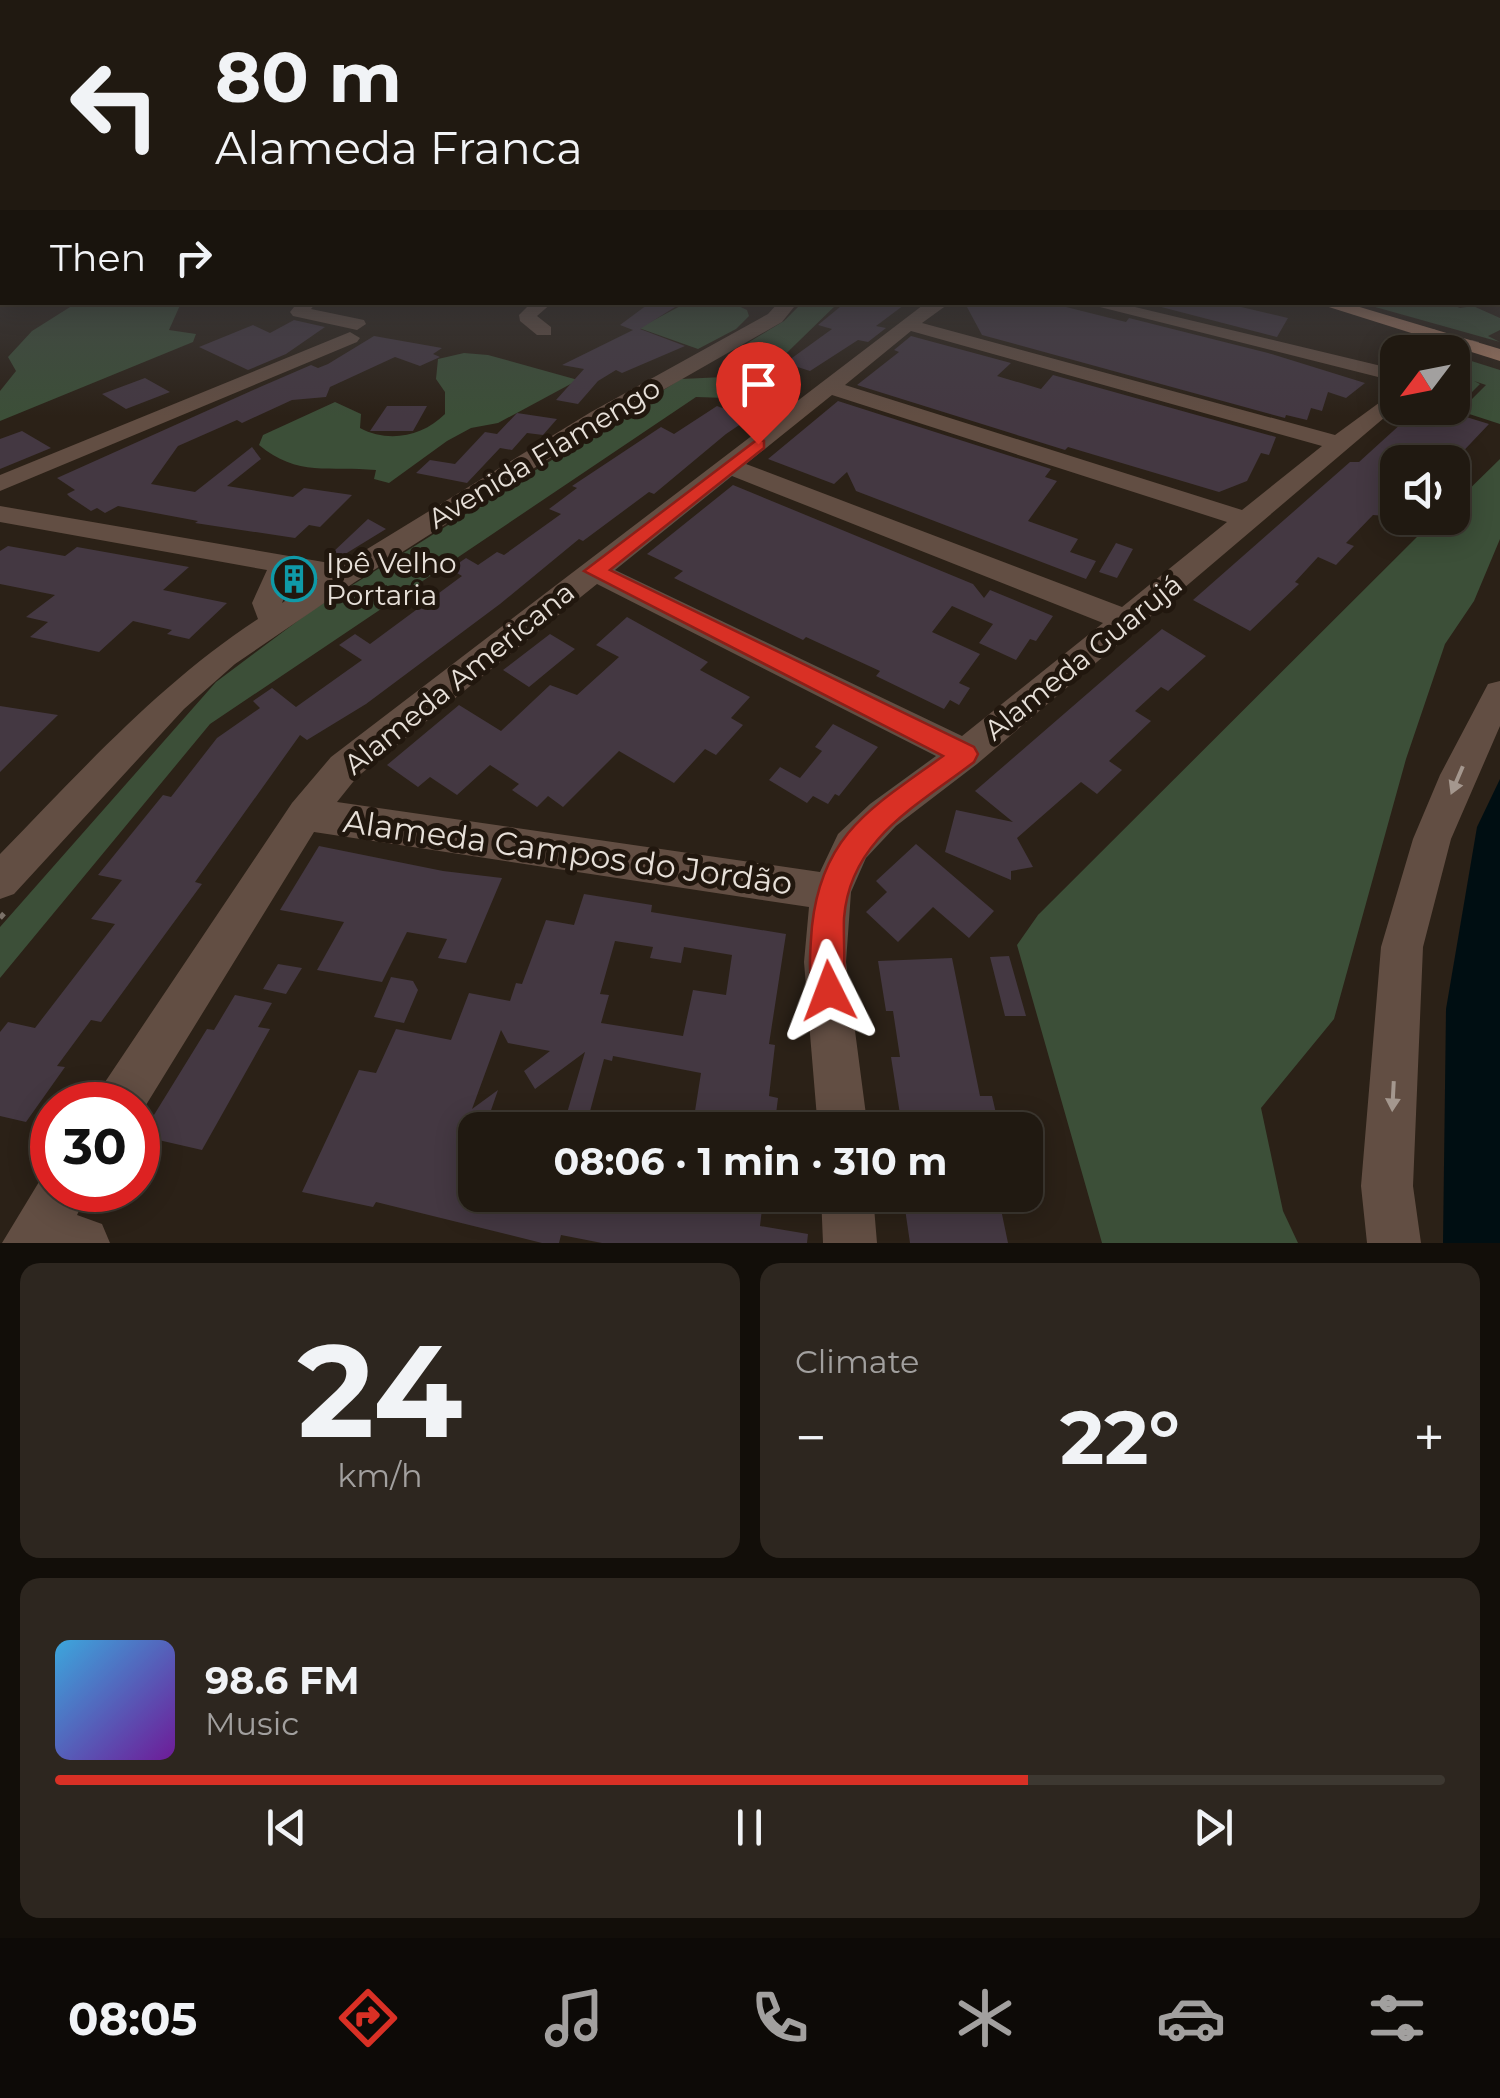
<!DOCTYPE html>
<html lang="en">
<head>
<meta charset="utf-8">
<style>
  :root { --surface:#201911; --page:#2d261f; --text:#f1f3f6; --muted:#a2a09f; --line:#3d3831; --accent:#d93025 }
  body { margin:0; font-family:Montserrat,sans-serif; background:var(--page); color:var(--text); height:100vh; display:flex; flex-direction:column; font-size:38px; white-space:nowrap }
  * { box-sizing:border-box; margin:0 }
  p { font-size:32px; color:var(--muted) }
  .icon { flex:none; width:55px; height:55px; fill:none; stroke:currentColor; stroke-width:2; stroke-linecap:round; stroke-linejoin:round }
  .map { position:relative; height:1243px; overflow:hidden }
  .side { display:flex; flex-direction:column; gap:20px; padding:20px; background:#120e09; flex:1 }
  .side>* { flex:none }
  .hud { position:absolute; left:0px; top:0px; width:1500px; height:305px; box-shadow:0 5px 25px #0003,0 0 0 2px var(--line); background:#201911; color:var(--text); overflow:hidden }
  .needle { width:65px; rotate:238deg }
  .buttons { position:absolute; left:1380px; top:335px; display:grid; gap:20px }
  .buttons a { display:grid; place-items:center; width:90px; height:90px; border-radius:20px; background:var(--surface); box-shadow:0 5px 25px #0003,0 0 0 2px var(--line); font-size:50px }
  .speed { position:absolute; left:30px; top:1082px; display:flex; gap:20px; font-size:50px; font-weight:700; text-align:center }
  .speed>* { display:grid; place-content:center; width:130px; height:130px; border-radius:50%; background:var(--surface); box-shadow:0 5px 25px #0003,0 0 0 2px var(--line); line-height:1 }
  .speed .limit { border:15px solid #d22; background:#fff; color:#111 }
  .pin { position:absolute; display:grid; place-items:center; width:85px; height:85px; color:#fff; margin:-102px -42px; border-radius:50% 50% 50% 0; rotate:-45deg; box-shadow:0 0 10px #0007 }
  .pin .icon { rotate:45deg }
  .me { position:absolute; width:110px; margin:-55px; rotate:357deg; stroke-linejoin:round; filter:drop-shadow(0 0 8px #0008) }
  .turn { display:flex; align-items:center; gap:35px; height:210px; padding:0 50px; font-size:45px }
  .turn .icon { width:130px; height:130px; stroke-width:2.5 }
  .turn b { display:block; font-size:70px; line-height:85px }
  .then { display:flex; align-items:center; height:95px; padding:0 50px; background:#0003; gap:20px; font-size:38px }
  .big { font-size:75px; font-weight:700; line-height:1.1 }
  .side .card { flex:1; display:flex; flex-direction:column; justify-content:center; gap:15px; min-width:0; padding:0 35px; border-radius:20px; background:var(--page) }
  .side .dial { align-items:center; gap:0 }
  .dial b { font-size:130px; line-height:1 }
  .song { display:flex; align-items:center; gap:30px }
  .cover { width:120px; height:120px; border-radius:15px; background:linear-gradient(135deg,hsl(200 70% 55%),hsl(280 70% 35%)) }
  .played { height:10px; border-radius:5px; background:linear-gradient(90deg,var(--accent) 70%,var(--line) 70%) }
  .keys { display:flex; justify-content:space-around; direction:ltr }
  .heat { display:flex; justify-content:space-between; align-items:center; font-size:55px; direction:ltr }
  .side .tiles { flex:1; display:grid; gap:20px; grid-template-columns:1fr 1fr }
  .card:last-child { grid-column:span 2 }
  .trip { position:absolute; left:458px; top:1112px; width:585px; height:100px; border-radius:20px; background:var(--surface); box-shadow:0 5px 25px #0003,0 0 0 2px var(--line); font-weight:700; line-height:100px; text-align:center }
  .dock { display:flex; height:160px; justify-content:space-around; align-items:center; background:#0d0a07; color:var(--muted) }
  .dock .icon { width:70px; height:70px }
  .dock .current { color:var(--accent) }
  .dock b { font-size:45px; color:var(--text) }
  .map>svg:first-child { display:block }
  .green { fill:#3c4f38 }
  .water { fill:#000e12 }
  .building { fill:#443842; fill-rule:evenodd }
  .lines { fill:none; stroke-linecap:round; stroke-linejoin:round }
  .path { stroke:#7a7168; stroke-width:5; stroke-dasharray:6 9; stroke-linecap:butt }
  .minor { fill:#624e43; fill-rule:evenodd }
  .major { fill:#a17861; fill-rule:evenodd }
  .oneway { fill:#a4978e }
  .route { fill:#d93025; stroke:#8d1f18; stroke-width:2.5 }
  .labels { text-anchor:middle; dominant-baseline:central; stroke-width:10; stroke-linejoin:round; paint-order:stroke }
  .street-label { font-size:28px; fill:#e7e0d9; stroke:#21170e }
  .poi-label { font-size:28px; fill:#e7e0d9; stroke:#21170e; text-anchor:start }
  .near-street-label { font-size:32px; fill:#e7e0d9; stroke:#21170e }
</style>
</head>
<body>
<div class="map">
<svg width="1500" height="1243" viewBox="0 0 1500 1243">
  <rect width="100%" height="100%" fill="#2b2117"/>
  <path class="green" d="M78,302L181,303L169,330L196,334L193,342L0,421V391L16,371L8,357L32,331Z
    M686,303H732L747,310L749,316L736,329L698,349L639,328Z
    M802,303H838L759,380L727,398L696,397L210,724L0,978V927L216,682L311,611L681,379L724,377L735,366L729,364L731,353L784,321Z
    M1361,303H1447L1460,308L1473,306L1500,318V330L1488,336L1500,342Z
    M464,353L488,355L578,380L498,423L471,428L447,441L389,483L374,479L376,470C330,466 297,477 259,445L263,435L335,402L361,414L360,428C388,443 422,437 445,414V392L436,379L438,359Z
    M1465,359L1500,370V424L1460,411L1486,385L1474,381L1480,384L1454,410L1448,408H1452L1453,370Z
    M1500,459V539L1474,601L1445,644L1406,759L1334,1019L1261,1108L1283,1211L1298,1243H1102L1017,945L1038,915L1431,523L1438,518H1452L1453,505Z"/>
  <path class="water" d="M1500,779V1243H1443L1446,1009L1477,827Z"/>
  <path class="building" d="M651,302H683L640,329L685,346L622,373L616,370L598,381L578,404L556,400L584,369L562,365L633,330L620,325Z
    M846,302H908L876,326L886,328L868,342L858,340L810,371L785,363L832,329L818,325Z
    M996,302L1023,306L1027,302L1054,304L1126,322L1129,318L1268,353L1365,383L1346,398L1328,392L1322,411L1311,408L1307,420L1286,415L1285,418L982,335L967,307Z
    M1142,302H1220L1288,318L1277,337Z
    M294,320L325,327L286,354L248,370L199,347L253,325L270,333Z
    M374,336L442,348L433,354L440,357L420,366L395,357L330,387L326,397L292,400L242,423L237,420L178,446L151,484L195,492L252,447L261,459L227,486L293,497L304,488L352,495L320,527L309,525L295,538L195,523L198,521L118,506L105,513L97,508L91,511L70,497L67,494L75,490L57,478L260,387L311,365L318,368L328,364Z
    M911,336L1011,363L997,376L1041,389L1053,375L1276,437L1269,455L1261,453L1247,481L1219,492L1068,447L1065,450L857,385L899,352L894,350Z
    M145,378L170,392L126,409L102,394Z
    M766,385L788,392L726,434L654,494L649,492L583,541L579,539L500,604L366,704L307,740L300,735L195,882L202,884L166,933L101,1022L91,1020L57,1066L65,1067L26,1122L0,1116V1032L8,1022L35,1028L115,924L91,919L122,880L98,875L163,795L171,797L217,738L260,708L253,701L272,688L296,707L362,660L339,645L355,634L370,644L462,576L450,569L466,558L478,565L497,552L504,555L561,514L549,509L577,488L572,486L661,427L674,434L717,406L725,409Z
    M838,401L1051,469L1045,477L1057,481L1028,521L1078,539L1070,552L1096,561L1086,579L856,491L847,472L834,484L768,459Z
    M387,406H427L413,431H370Z
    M1419,408H1437L1489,424L1453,462H1398V486L1378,505L1386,516L1373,515L1346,543L1354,546L1336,565L1318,557L1295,582L1299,584L1250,631L1193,600L1350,462H1359L1403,422L1410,425Z
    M517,413L557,419L543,435L527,433L512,450L500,448L467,483L416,473L430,460L455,464L485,432L497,434Z
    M22,431L51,448L0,469V439Z
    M733,485L973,584L984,598L990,590L1053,616L1036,641L1030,639L1016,660L979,643L993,624L952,606L932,632L980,654L959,683L970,688L959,705L950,700L944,709L876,676L880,671L806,637L803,640L674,578L683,571L647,554Z
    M368,519L386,529L337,559L332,553Z
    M1116,543L1133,549L1117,578L1099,572Z
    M8,546L65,556L77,547L189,567L163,590L227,603L189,639L167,634L172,630L133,621L99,652L30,637L48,622L26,617L55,595L0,584V551Z
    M627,617L708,662L700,670L750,697L731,718L743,725L716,755L705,749L674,783L619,751L563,807L548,796L537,807L512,790L519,784L490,765L457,795L430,777L418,787L387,765L459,705L501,731L550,685L577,695L619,657L596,645Z
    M1162,629L1206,656L1168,691L1161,687L1135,711L1151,721L1109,761L1122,770L1097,794L1081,782L1017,838L1033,867L1011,871V880L945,852L956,810L1013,822L975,791Z
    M550,634L575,649L529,687L503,670Z
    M0,706L58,715L0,772Z
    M833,724L878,747L839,796L835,794L828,804L813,796L807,803L769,780L780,767L800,778L822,751L815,747Z
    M916,844L994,911L969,938L933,907L898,942L866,912L887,892L876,881Z
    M319,846L443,871L502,878L466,963L438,958L447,939L407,932L382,982L317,970L344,922L280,910Z
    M584,894L652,905L651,912L786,934L769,1044L775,1045L769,1096L778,1098L774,1130H692L701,1073L613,1056L612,1061L604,1059L585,1130H562L585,1052L535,1089L524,1071L550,1051L508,1043L501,1030L472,1109L498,1090L489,1116L520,1122L519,1130H475V1156L461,1195H737L763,1200L760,1226L808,1234L807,1243H602L561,1235L559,1243H542L376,1202L373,1207L302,1192L359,1070L376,1073L396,1029L451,1040L469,993L510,1001L516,983L522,984L546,920L574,925ZM615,941L653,947L650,958L681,963L684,947L732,955L726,995L693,990L683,1036L601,1023L609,995L600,994Z
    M1009,956L1026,1016H1005L990,957Z
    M952,958L980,1096H992L998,1122L902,1127L891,1057H900L893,1011H886L878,961Z
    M278,964L302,968L286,994L263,989Z
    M391,977L413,981L418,990L404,1023L374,1017Z
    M235,995L272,1003L258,1027L270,1029L202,1150L141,1136L207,1029L214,1030Z
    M903,1195H998L1008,1243H910Z"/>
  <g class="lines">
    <path class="path" d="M0,918L8,909"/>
    <path class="minor" d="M0,252H2V262H0Z
      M1498,279H1500V290H1498Z
      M298,302H317L311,309L364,320L366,324L357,330L293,316L290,312Z
      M532,302H553L537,316L551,327V335H537L520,321L519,315Z
      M779,302H798L782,322L607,422L355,582L235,664L184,709L14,894L0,899V854C82,770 160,683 258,619L252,603L267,570L0,522V506L341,565L591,412L768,314ZM293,575L318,579L282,603Z
      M927,302H951L922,323L1335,435L1398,389V406L977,764L896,826L866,858L851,892L846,962L868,1130H818L804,962L809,907L314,832L138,1118V1105H94L101,1088L292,803L331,757ZM911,331L1322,446L1242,510L845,385ZM832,395L1227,522L1122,607L746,464ZM732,476L1103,623L962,736L615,570ZM597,584L936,756L870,804L838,834L820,872L337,802L357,777Z
      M1080,302H1114L1398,370V382Z
      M1434,329L1444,335L1421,352H1399Z
      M350,332L360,338L357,342L0,491V475Z
      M1472,340L1479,342V350L1452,358V352H1442Z
      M1500,681V726L1451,839L1423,947L1413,1186L1421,1243H1367L1361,1186L1381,947L1413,839L1440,775L1488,684Z
      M52,1169V1190H89L77,1215L102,1224L110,1243H2L45,1172Z
      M821,1195H873L877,1243H823Z"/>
    <path class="major" d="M1313,302H1343L1500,349V361Z"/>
  </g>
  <defs><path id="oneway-solid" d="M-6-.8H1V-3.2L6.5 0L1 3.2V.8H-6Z" transform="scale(2.5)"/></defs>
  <g class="oneway">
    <use href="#oneway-solid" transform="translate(1457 780) rotate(113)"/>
    <use href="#oneway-solid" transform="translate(1393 1096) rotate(93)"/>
  </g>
  <linearGradient id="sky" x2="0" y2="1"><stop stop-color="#18120d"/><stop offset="0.58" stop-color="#444347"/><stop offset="1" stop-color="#444347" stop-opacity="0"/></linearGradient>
  <rect width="1500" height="416" fill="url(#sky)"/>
  <path class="route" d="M758,439L764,441V448L610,570L974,747L978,754L974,762C917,806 850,839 844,918C843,939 847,989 841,1003L829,1008L817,1003C807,978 810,953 812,926C822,833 873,807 943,756L584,571Z"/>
  <defs>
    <symbol id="building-ring" viewBox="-11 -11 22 22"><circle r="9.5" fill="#21170e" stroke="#0f9aa8" stroke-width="1.5"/><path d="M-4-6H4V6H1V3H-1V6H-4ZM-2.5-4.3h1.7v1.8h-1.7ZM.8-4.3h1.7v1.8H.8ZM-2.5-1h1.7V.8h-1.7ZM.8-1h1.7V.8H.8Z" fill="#0f9aa8"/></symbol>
  </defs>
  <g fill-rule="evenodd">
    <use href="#building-ring" x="269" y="554" width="50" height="50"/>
  </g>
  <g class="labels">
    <g class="street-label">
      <text transform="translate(544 453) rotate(-31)">Avenida Flamengo</text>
      <text transform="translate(1083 657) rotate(-39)">Alameda Guarujá</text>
      <text transform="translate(459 678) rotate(-39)">Alameda Americana</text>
    </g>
    <g class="poi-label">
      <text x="326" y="563">Ipê Velho<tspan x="326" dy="32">Portaria</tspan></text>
    </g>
    <g class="near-street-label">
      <text transform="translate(568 852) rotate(8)">Alameda Campos do Jordão</text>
    </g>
  </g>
</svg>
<div class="buttons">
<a><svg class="needle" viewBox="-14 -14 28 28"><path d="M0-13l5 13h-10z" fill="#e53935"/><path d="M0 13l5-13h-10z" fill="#a2a09f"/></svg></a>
<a><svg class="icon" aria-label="sound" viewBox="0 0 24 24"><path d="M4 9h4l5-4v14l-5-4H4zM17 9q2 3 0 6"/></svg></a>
</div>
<div class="speed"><div class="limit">30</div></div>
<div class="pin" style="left:758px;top:444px;background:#d93025"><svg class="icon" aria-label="arrive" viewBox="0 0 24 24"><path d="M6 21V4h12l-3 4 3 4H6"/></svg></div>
<svg class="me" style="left:829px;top:991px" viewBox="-20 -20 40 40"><path d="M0-17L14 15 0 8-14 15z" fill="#d93025" stroke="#fff" stroke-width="4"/></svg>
<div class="trip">08:06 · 1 min · 310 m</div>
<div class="hud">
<div class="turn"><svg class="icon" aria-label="left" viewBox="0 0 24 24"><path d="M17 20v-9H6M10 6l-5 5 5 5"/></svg><div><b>80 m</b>Alameda Franca</div></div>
<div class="then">Then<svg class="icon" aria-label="right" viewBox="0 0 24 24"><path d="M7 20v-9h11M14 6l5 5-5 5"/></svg></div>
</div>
</div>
<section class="side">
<div class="tiles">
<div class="card dial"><b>24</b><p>km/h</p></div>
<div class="card"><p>Climate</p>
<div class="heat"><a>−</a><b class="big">22°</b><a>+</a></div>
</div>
<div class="card">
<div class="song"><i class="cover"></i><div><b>98.6 FM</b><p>Music</p></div></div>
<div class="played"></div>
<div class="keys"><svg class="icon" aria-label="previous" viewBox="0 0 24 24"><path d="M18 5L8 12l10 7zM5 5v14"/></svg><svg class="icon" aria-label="pause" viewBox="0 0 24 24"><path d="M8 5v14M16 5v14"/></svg><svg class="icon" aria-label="next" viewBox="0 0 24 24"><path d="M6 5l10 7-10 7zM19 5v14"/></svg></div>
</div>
</div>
</section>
<nav class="dock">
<b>08:05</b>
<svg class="icon current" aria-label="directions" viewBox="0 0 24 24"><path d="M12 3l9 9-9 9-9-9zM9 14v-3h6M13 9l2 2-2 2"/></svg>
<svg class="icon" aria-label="music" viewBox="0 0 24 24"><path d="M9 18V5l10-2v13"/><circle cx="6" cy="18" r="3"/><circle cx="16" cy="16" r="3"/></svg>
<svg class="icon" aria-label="phone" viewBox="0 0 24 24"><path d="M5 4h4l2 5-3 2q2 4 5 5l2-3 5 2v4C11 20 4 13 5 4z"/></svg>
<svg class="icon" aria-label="climate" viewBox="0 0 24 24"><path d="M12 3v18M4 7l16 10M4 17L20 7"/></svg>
<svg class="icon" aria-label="car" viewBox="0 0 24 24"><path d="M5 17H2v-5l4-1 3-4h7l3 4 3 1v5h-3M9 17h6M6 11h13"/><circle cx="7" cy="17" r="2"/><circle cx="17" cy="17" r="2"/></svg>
<svg class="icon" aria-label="filters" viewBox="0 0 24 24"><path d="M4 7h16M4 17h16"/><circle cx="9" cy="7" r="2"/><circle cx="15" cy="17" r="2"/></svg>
</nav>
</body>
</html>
